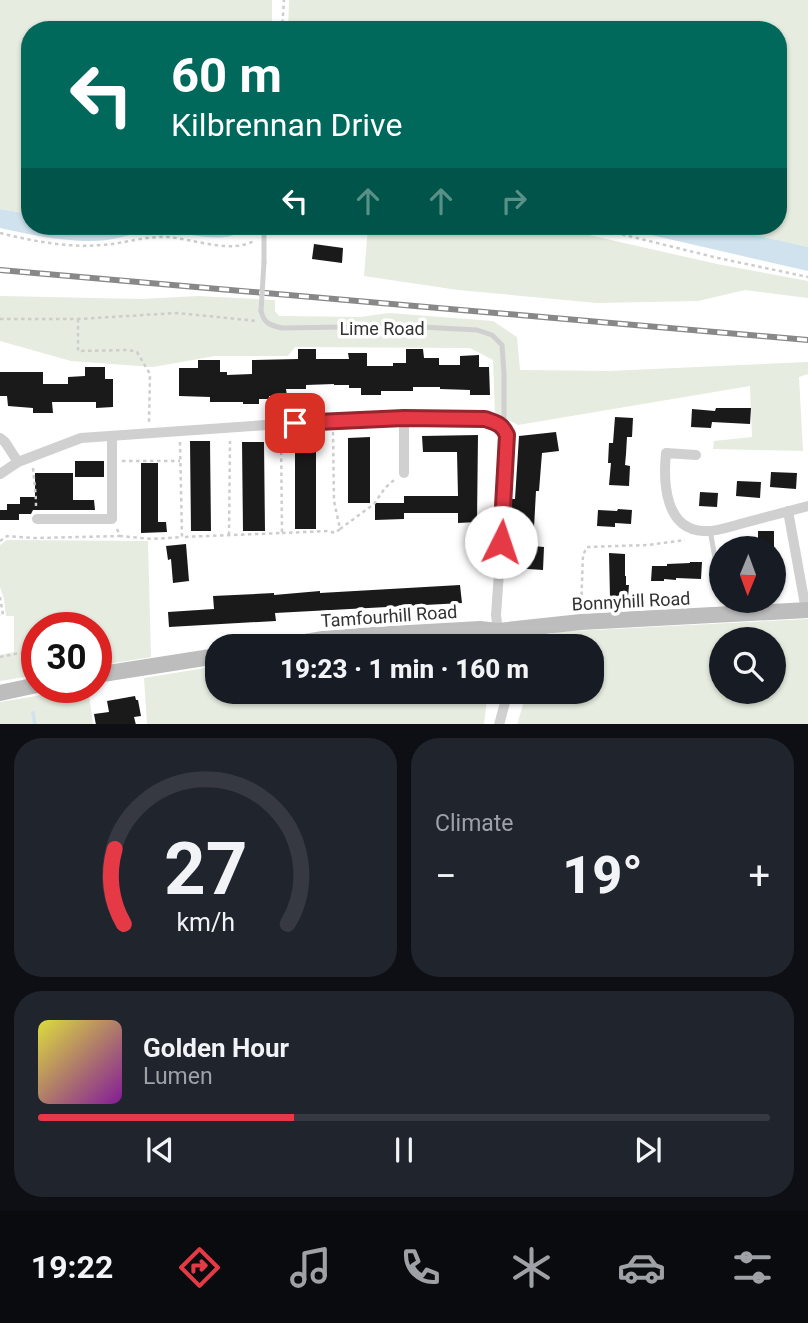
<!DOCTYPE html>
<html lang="en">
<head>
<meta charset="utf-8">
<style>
  :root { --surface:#171b24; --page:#20242c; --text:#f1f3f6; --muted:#9ea1a6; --line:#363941; --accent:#e63946 }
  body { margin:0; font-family:Roboto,sans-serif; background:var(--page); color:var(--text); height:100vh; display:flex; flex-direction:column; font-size:26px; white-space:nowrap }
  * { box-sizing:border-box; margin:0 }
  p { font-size:23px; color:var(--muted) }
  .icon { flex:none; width:38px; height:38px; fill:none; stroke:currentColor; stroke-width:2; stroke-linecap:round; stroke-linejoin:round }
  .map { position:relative; height:724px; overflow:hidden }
  .side { display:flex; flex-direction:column; gap:14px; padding:14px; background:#0d0f14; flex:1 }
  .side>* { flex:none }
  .hud { position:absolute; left:21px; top:21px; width:766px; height:214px; border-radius:28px; box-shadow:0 2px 5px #0004; background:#00695c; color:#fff; overflow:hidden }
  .needle { width:46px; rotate:181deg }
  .fabs { position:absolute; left:709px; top:536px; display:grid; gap:14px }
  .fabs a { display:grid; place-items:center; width:77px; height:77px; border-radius:50%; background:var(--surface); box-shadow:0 2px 5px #0004; font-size:35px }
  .speed { position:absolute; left:21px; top:612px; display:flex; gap:14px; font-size:35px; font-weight:700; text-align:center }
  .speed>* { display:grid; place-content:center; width:91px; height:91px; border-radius:50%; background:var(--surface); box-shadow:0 2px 5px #0004; line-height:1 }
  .speed .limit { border:10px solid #d22; background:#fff; color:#111 }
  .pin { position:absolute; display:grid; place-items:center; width:60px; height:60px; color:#fff; margin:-30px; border-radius:14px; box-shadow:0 4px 10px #0006 }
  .me { position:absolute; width:77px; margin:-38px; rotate:4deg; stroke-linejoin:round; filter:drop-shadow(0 0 5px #0008) }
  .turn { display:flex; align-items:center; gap:24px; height:147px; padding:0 35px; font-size:32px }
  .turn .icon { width:91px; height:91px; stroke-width:2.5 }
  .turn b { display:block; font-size:49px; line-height:60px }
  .lanes { display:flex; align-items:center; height:66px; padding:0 35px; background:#0003; justify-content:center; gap:35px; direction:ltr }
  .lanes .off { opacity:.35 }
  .big { font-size:52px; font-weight:800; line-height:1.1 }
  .side .card { flex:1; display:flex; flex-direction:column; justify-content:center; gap:10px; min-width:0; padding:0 24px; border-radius:28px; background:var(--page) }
  .side .dial { align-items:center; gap:0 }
  .dial svg { height:182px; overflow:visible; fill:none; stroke:var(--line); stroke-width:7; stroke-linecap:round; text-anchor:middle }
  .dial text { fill:var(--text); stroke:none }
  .song { display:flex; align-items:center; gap:21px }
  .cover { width:84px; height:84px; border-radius:10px; background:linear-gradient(135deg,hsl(60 70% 55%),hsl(290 70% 35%)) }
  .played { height:7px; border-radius:4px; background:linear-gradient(90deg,var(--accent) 35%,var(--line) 35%) }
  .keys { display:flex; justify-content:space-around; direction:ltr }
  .heat { display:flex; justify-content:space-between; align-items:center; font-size:38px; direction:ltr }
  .side .tiles { flex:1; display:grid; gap:14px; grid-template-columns:1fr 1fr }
  .card:last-child { grid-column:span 2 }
  .trip { position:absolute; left:205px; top:634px; width:399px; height:70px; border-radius:28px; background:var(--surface); box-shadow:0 2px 5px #0004; font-weight:800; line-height:70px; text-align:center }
  .menu { display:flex; height:112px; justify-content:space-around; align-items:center; background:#090b0e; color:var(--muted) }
  .menu .icon { width:49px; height:49px }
  .menu .current { color:var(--accent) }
  .menu b { font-size:32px; color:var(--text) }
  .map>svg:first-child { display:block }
  .green { fill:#e6ecdf; fill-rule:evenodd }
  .water { fill:#cfe2ee }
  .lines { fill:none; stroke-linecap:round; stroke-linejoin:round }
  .stream { stroke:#cfe2ee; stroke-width:3.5 }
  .building { fill:#1a1a1a }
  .path { stroke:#cdcdcd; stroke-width:2.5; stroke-dasharray:3.5 3.5; stroke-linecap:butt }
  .service { stroke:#d0d0d0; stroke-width:5 }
  .minor { stroke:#d0d0d0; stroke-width:10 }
  .secondary { stroke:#bdbdbd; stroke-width:16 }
  .rail-casing { stroke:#888; stroke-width:6 }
  .rail { stroke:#fff; stroke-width:3.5; stroke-dasharray:10; stroke-linecap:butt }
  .service-bridge { stroke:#d0d0d0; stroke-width:5 }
  .route-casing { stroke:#96252e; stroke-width:18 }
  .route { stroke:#e63946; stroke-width:12 }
  .labels { text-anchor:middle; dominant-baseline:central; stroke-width:7; stroke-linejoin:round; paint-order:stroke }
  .street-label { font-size:18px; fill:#333; stroke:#fff }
</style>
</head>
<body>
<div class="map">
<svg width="808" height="725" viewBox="0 0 808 725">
  <rect width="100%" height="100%" fill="#fff"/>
  <path class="green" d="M0,0H272V30H30V214L0,209Z
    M289,0H808V247L716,226H779V30H288Z
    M368,226H549L717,264L808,281V298L745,290L698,301L597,303L458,290L364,276Z
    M0,296L141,299L198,296L275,300V311L279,316L360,317L389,313L493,321L517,337L520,370L609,371L808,362V374L799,377L803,451L713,449L714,441L752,437L750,386L518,425L495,413L493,360L470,348L295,347L288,356H215L153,367L71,361L0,341Z
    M7,540L148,541L151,657L96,666V628H37V675L0,681V655L14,652V616H6L4,599L0,587V545Z
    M808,619V724L517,725L527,691H592V646H539L554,632ZM721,639H774V691H721Z
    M217,666V691H488L484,724H147L144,678Z
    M84,688H88L93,724H0V702Z"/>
  <path class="water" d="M0,209L30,214V226H247C227,250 181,229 154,230C138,231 123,238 107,240C74,244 32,235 0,228Z
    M612,226H716L808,247V271Z"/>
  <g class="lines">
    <path class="stream" d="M33,713L35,725"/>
  </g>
  <path class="building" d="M314,244L343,248L342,263L312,259Z
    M298,349H316V359H349L348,353H367V366H393V363H406V349H423L424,358H439V365H460V356L479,355V367H489L490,395H470V390L440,389V387H413V391H381V395H361V388H349V385H334V384L306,385V389H286L287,396H269V399H259V404H243V402H210V397L179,396V368H198V360H220V372H227V375L252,374V360L298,359Z
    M85,367H105V379H113V407L96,408V402H52L53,413H33V408L8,406L7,396H0V372H43V384H68V377L85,376Z
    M716,408H751L750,424L712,422L711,428L691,427L692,409L715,411Z
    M615,417L633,418L632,437H627L626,454L625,465L630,466L629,486L609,485L611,463H608L609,443H613Z
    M556,432L559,451L542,453L539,491H536L533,546L544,547L543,570L513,568L514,540H510L512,499H515L519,436Z
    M478,435L477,522L458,523V513H404V519L375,520V503H404V496H458L457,452H423L422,436Z
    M316,437V529H295V438Z
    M370,437V503H348V438Z
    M190,441H210L211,531H191Z
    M242,442H264L265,531H243Z
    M75,461H104V477H75Z
    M141,463H158V522H166L167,532L141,533Z
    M771,472L797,473L796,489L770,487Z
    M35,473H73V500H94L95,510H33L31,514H19V520H0V510H7V504H20V497H35Z
    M737,481L761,482L760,498L736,496Z
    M700,492L718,493L717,507L699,506Z
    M618,509L632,510L631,524L615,523V527L597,526L598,510L617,511Z
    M758,531H774V548H759L758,546Z
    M186,544L189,581L173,583L171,559L168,560L166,546Z
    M609,553L625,554V576H626V585H629L628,598H610Z
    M690,562H702L701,579L676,578V580L664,579V581H651L652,566H667V564L690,563Z
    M460,585L462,603L275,613L276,621L169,627L168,612L214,609L213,596L274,593V595L320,591V593Z
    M135,696L136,700H138L141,716L134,717L136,725H96L94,714L109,712L107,701Z"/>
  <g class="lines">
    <path class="path" d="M282,30L284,0
      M588,226L718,258L808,277
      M0,233C33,241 67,248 101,245C123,244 144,236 166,237C191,238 233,255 255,240
      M0,319H78L177,313L257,321
      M78,319V351L129,350L137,352L150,374L149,423
      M180,442L182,537L282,533L281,434
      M122,461H180
      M33,468C34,481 36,493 36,506
      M117,529L120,536L152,539L182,537
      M340,529L374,504L385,488L394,480
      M282,533L328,531L335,533L340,529L334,501L333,432
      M229,535L230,441
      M0,541L7,536L35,538L120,536
      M0,597L3,615H0
      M581,609L583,555L587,547L648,545L685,540
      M96,651H103L110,658
      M0,657L20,653L37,652"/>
    <path class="service" d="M264,234V262
      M261,311C264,323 269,325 282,328L403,326L477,330L492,335L502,345L504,374V427
      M710,530L721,592"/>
    <path class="minor" d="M0,438L5,442L18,462
      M696,455L666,453C663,482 665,529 703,531C715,532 729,527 740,524C763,518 785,512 808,506
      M404,473V418
      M0,474L18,462L81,438L295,423L404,418L485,419C500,424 507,428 508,445L496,615L498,631L512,646
      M788,511L806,610
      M37,519H112V436
      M499,725L508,691"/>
    <path class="secondary" d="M282,646L323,639L374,635L480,629L498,631L581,622L808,610
      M96,675L217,656
      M0,693L37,685"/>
    <defs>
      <path id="rail" d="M0,270L808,340"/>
    </defs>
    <use href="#rail" class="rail-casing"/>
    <use href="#rail" class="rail"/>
    <path class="service-bridge" d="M261,311L264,262"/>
  </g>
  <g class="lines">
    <defs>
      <path id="route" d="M295,423L404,418L485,419C497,423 502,424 507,435L501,542"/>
    </defs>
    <use href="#route" class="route-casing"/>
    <use href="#route" class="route"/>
  </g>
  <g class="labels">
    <g class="street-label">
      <text x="382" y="328">Lime Road</text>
      <text transform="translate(631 601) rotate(-3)">Bonnyhill Road</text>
      <text transform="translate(389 616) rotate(-4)">Tamfourhill Road</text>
    </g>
  </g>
</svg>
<div class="fabs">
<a><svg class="needle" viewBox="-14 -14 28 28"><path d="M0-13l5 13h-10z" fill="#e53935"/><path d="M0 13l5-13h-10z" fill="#9ea1a6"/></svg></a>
<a><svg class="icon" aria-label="search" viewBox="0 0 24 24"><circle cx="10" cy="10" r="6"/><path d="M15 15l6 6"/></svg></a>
</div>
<div class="speed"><div class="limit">30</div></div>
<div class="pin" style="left:295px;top:423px;background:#d93025"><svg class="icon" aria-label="arrive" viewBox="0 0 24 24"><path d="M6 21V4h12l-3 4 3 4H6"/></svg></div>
<svg class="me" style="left:501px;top:542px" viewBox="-20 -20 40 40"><circle r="19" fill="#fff"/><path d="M0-13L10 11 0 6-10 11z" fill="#e63946"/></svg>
<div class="trip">19:23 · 1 min · 160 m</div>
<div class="hud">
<div class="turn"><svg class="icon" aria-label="left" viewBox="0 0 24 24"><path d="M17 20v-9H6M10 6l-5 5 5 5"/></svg><div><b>60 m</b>Kilbrennan Drive</div></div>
<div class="lanes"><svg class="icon" aria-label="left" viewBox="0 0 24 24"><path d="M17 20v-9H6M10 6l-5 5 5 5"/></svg><svg class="icon off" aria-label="ahead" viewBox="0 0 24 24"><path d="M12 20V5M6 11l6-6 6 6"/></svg><svg class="icon off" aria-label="ahead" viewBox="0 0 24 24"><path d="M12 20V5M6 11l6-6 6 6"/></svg><svg class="icon off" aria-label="right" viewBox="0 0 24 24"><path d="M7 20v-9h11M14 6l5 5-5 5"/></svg></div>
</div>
</div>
<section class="side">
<div class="tiles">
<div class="card dial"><svg viewBox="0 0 100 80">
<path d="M14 69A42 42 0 1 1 86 69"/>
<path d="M14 69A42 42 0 0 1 10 36" stroke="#e63946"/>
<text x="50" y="56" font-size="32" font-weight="700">27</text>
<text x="50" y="72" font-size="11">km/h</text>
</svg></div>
<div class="card"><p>Climate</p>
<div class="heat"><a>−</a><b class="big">19°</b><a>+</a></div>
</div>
<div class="card">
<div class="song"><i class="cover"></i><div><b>Golden Hour</b><p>Lumen</p></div></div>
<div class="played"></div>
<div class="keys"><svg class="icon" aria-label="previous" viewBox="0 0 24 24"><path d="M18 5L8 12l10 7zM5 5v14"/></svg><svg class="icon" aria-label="pause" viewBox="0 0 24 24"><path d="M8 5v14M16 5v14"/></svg><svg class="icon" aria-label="next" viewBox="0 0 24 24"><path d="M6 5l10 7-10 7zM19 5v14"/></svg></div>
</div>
</div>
</section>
<nav class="menu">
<b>19:22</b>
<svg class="icon current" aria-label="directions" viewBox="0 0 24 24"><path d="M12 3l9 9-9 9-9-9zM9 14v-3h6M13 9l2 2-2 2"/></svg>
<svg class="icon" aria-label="music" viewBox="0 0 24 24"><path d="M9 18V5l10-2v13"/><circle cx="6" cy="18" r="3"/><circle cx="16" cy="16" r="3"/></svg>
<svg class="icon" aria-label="phone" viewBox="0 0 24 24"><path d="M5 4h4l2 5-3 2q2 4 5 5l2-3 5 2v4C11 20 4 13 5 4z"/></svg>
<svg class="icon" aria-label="climate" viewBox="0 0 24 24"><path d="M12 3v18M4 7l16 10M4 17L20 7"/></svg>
<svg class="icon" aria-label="car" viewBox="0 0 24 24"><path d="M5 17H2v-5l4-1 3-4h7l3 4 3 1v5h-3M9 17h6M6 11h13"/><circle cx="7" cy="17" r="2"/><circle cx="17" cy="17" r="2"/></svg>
<svg class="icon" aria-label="filters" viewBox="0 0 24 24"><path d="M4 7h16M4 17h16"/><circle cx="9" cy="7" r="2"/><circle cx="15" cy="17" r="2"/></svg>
</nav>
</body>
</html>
